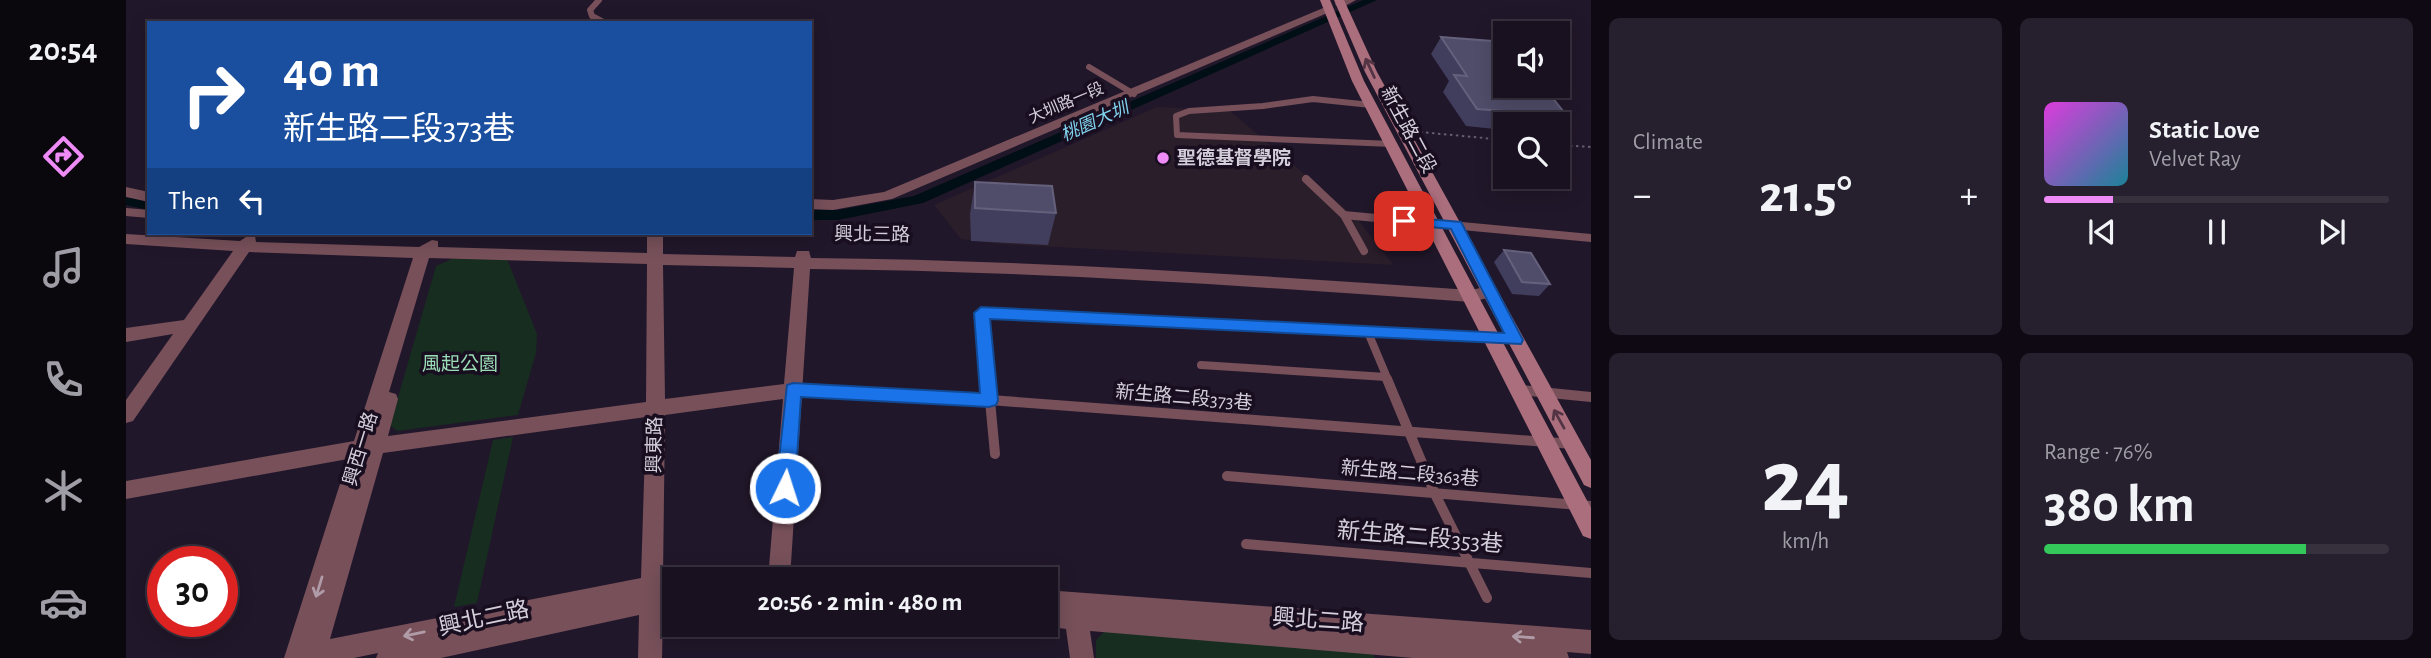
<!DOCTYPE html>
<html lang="en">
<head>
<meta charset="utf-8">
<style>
  :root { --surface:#191120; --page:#261f2d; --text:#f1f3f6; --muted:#9f9da5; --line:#37313e; --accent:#ef8bf7 }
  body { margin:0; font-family:"Alegreya Sans","Noto Sans TC",sans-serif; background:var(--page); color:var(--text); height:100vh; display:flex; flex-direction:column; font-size:26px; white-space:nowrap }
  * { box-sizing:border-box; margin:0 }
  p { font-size:23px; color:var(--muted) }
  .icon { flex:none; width:38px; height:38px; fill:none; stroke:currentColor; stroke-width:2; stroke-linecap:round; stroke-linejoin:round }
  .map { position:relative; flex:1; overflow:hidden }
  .drawer { display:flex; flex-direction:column; gap:18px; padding:18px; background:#0e0912; width:840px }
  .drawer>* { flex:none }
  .banner { position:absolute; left:21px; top:21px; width:665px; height:214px; border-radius:0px; box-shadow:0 4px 18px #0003,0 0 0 2px var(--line); background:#1a4fa0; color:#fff; overflow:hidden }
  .controls { position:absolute; left:1367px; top:21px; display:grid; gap:14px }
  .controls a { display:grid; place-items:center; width:77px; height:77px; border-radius:0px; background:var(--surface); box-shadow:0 4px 18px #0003,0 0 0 2px var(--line); font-size:35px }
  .speed { position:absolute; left:21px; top:546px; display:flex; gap:14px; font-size:35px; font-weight:700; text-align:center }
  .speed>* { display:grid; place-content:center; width:91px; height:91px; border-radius:50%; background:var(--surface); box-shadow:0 4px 18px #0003,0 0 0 2px var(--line); line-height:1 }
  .speed .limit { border:10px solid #d22; background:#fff; color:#111 }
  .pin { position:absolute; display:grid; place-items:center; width:60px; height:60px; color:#fff; margin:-30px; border-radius:14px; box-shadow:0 4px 10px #0006 }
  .me { position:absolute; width:77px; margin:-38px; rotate:4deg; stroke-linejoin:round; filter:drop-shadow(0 0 5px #0008) }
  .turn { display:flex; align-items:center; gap:24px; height:147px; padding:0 21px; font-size:32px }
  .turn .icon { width:91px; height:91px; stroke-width:2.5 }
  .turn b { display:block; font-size:49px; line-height:60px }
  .then { display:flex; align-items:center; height:66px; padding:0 21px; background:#0003; gap:14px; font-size:26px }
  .big { font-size:52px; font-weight:700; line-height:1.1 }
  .drawer .tile { flex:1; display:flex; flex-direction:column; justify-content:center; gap:10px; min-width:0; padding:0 24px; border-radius:10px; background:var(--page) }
  .drawer .dial { align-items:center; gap:0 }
  .dial b { font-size:91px; line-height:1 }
  .song { display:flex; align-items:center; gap:21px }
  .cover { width:84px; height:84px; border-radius:10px; background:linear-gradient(135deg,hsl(300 70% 55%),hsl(190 70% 35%)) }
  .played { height:7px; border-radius:4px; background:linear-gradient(90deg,var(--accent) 20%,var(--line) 20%) }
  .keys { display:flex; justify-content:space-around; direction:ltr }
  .heat { display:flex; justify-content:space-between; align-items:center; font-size:38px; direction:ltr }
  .charge { height:10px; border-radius:5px; background:linear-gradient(90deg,#34c759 76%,var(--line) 0) }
  .drawer .tiles { flex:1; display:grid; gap:18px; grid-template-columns:repeat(2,1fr) }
  .trip { position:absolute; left:536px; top:567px; width:396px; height:70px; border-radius:0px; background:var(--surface); box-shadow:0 4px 18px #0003,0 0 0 2px var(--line); font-weight:700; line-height:70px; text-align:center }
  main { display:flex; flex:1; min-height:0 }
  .menu { display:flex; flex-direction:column; width:126px; justify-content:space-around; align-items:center; background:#0a070d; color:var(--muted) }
  .menu .icon { width:49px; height:49px }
  .menu .on { color:var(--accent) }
  .menu b { font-size:32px; color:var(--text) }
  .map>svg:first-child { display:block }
  .education { fill:#2b1e2b }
  .green { fill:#162d1f }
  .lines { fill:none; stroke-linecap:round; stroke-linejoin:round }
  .canal { fill:#000f16; fill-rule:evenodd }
  .path { stroke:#675e6f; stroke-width:2; stroke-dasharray:2.5 3.5; stroke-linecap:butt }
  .lane-far2 { stroke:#77505a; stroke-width:6 }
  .lane-far1 { stroke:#77505a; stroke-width:8 }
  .lane { stroke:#77505a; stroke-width:10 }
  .street { fill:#77505a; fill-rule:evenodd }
  .secondary { fill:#ab6e7d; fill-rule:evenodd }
  .wall { fill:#403d5d }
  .building { fill:#504d6a; stroke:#65617c; stroke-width:2 }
  .oneway { stroke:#533445 }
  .oneway2 { stroke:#af9ca7 }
  .route { fill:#1a73e8; stroke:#114b97; stroke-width:2 }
  .poi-dot { fill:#ef8bf7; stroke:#180e20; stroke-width:2.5 }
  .labels { text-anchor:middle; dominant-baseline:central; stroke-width:7; stroke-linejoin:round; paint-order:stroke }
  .far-street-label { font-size:16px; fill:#d4cedb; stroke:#180e20 }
  .far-water-label { font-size:18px; font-style:italic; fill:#80d2ec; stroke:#180e20 }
  .street-label { font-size:19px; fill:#d4cedb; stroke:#180e20 }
  .poi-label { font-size:19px; font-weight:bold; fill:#d4cedb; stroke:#180e20; text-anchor:start }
  .park-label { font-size:19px; fill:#9adcb4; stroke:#180e20 }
  .near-street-label { font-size:23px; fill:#d4cedb; stroke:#180e20 }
</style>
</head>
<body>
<main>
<nav class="menu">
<b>20:54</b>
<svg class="icon on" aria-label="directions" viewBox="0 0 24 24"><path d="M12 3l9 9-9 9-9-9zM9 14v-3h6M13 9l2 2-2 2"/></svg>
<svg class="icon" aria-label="music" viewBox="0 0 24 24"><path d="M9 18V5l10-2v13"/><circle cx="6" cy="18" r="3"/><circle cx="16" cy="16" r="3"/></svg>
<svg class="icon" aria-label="phone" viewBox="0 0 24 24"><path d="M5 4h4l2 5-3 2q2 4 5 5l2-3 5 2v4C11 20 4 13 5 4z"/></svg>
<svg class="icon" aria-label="climate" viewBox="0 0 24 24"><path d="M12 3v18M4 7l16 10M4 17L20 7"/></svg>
<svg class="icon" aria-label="car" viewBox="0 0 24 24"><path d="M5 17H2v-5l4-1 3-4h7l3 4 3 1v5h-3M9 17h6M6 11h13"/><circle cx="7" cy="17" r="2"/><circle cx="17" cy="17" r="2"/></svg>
</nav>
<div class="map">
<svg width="1465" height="658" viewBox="0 0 1465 658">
  <rect width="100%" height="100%" fill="#21172a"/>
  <path class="education" d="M1031,107L1104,111L1230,218L1268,265L876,244L835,239L808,205Z"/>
  <path class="green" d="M328,258L381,259L411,334L410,353L392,415L271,431L264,425L310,266Z
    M387,437L351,603L328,607L367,440Z
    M979,631L1246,651L1249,658H970V640Z"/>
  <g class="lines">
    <path class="canal" d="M1237,0H1251L797,203L712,220H684V210H712L788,196Z
      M0,195L23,200V210L0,205Z"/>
    <path class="path" d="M1294,132L1379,140
      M1432,145L1465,147"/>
    <path class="lane-far2" d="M473,0L464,10L466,16L479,23
      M963,67L1008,94
      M1245,105L1187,99L1137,106L1063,111L1050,116L1051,135L1266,144"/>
    <path class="lane-far1" d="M1180,179L1218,215L1465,238
      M0,212L23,214
      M1218,215L1238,251
      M1241,330L1262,380
      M1075,365L1260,377
      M862,380L855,313L1389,340"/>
    <path class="lane" d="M862,379L869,454
      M1261,379L1309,494L1361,598
      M667,390L864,400L1447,444
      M1394,390L1465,397
      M1101,476L1465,506
      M1120,544L1465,573"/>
    <path class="street" d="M1215,0H1230L1219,6H1211L1209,4Z
      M1202,6L1208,9L1206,11L766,199L707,210L684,209V199L707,200L758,192Z
      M0,187L23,192V202L0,197Z
      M521,233H537V254L669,257L671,251H683L685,258C905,260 1125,275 1345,290L1364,286L1372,292L1370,296L1345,302C1125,286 905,271 684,269L664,579H642L657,399L539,415L537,577L556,579H548V611L537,612L536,658H512L513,615L315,658H250L252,653L228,658H158L222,459L0,499V481L228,441L287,258L123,252L7,421L0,423V400L47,334L0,342V328L58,320L107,251L0,244V234L114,241L123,235L129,236L130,242L293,247L306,240L312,241V247L521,253ZM303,258L521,264L520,402L262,436L272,399L270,394L263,392ZM537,265L668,268L658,384L539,399ZM520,417L515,578L204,639L257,453Z
      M919,590L1465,630V654L1441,652L1443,658H1287L964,631L968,658H944L940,629L912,625H919Z"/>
    <path class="secondary" d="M1194,0H1204L1238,81L1465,508V539L1457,536L1226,81Z
      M1208,0H1218L1251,72L1465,460V488L1458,485L1239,72Z"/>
  </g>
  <path class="wall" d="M1315,37L1441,116L1432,129V124H1379V130L1340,126L1317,92L1323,81L1305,54Z
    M849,182L930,213L922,245L845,241L844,214Z
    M1378,250L1424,284L1413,296L1386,294L1368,262Z"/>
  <path class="building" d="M1315,37L1379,42V86H1417L1441,116L1351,109L1328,75L1341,76Z
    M849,182L926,186L930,213L849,208Z
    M1378,250L1405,253L1424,284L1396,282Z"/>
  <defs><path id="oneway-shaft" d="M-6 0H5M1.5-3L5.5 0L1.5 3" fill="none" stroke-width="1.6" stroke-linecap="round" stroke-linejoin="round" transform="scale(1.75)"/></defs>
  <g class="oneway">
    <use href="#oneway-shaft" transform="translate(1244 68) rotate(-115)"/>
    <use href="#oneway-shaft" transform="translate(1433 419) rotate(-119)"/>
  </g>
  <g class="oneway2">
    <use href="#oneway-shaft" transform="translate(193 587) rotate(107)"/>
    <use href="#oneway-shaft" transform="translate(288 634) rotate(168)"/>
    <use href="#oneway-shaft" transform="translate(1397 637) rotate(-176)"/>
  </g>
  <path class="route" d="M1278,217L1335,222L1397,340L1395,344L864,319L872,400L870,405L863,407L675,397L669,488L666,493L659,496L653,493L650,488L661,385L667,383L854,393L848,313L855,307L1378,333L1325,229L1273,224L1271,221Z"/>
  <circle class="poi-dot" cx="1037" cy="158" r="7"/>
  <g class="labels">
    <g class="far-street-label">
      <text transform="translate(940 103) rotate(-23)">大圳路一段</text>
    </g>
    <g class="far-water-label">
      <text transform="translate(969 122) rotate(-24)">桃園大圳</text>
    </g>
    <g class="street-label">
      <text transform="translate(1282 130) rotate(62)">新生路二段</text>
      <text transform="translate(746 235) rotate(1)">興北三路</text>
      <text transform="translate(1058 398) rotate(5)">新生路二段373巷</text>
      <text transform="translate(529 445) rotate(-89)">興東路</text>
      <text transform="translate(235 449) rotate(-73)">興西一路</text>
      <text transform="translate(1284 474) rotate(5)">新生路二段363巷</text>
    </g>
    <g class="poi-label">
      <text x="1051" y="158">聖德基督學院</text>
    </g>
    <g class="park-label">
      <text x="334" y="364">風起公園</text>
    </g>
    <g class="near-street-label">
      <text transform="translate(1294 538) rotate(5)">新生路二段353巷</text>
      <text transform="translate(358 619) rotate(-12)">興北二路</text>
      <text transform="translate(1192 621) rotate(4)">興北二路</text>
    </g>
  </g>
</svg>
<div class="controls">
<a><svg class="icon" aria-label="sound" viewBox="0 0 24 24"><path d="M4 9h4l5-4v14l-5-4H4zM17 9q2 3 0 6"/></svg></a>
<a><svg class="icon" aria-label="search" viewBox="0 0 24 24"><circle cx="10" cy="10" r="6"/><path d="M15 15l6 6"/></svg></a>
</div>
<div class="speed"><div class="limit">30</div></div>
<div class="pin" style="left:1278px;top:221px;background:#d93025"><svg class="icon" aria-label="arrive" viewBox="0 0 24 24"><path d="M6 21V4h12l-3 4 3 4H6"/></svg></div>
<svg class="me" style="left:659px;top:488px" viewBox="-20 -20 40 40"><circle r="17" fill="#1a73e8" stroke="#fff" stroke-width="3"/><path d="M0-11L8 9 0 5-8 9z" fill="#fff"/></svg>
<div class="trip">20:56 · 2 min · 480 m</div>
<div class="banner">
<div class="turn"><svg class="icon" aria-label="right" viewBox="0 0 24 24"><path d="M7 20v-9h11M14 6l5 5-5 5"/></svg><div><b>40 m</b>新生路二段373巷</div></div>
<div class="then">Then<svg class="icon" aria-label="left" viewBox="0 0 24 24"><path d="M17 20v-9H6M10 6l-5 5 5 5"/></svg></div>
</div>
</div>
<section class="drawer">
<div class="tiles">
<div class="tile"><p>Climate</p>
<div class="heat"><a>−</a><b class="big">21.5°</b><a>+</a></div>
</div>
<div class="tile">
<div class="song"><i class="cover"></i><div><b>Static Love</b><p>Velvet Ray</p></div></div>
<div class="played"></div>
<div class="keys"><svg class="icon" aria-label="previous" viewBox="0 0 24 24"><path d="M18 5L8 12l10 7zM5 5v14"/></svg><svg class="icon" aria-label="pause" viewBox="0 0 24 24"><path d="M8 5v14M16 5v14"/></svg><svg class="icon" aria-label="next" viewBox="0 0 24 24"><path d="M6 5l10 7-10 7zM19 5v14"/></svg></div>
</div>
<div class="tile dial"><b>24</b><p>km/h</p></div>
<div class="tile"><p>Range · 76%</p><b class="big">380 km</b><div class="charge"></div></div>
</div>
</section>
</main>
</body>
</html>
